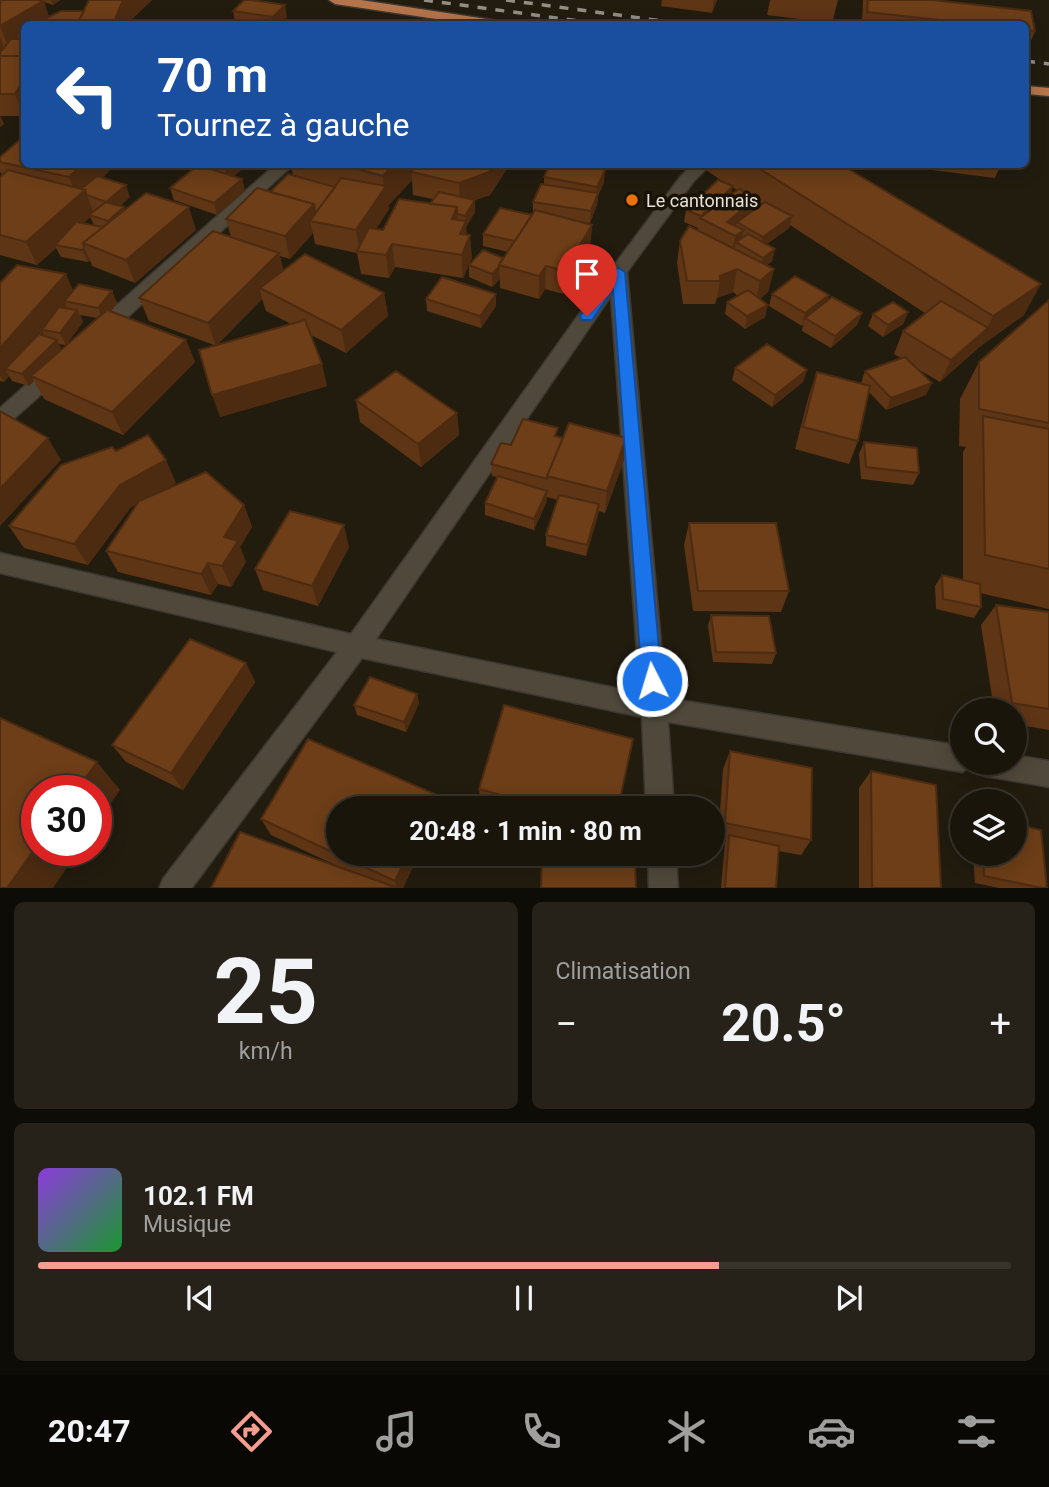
<!DOCTYPE html>
<html lang="fr">
<head>
<meta charset="utf-8">
<style>
  :root { --surface:#1a150b; --page:#272219; --text:#f1f3f6; --muted:#9f9f9d; --line:#38342c; --accent:#f59d8e }
  body { margin:0; font-family:Roboto,sans-serif; background:var(--page); color:var(--text); height:100vh; display:flex; flex-direction:column; font-size:26px; white-space:nowrap }
  * { box-sizing:border-box; margin:0 }
  p { font-size:23px; color:var(--muted) }
  .icon { flex:none; width:38px; height:38px; fill:none; stroke:currentColor; stroke-width:2; stroke-linecap:round; stroke-linejoin:round }
  .map { position:relative; height:888px; overflow:hidden }
  .side { display:flex; flex-direction:column; gap:14px; padding:14px; background:#0e0c06; flex:1 }
  .side>* { flex:none }
  .banner { position:absolute; left:21px; top:21px; width:1008px; height:147px; border-radius:10px; box-shadow:0 4px 18px #0003,0 0 0 2px var(--line); background:#1a4fa0; color:#fff; overflow:hidden }
  .tools { position:absolute; left:950px; top:698px; display:grid; gap:14px }
  .tools a { display:grid; place-items:center; width:77px; height:77px; border-radius:50%; background:var(--surface); box-shadow:0 4px 18px #0003,0 0 0 2px var(--line); font-size:35px }
  .speed { position:absolute; left:21px; top:775px; display:flex; gap:14px; font-size:35px; font-weight:700; text-align:center }
  .speed>* { display:grid; place-content:center; width:91px; height:91px; border-radius:50%; background:var(--surface); box-shadow:0 4px 18px #0003,0 0 0 2px var(--line); line-height:1 }
  .speed .limit { border:10px solid #d22; background:#fff; color:#111 }
  .pin { position:absolute; display:grid; place-items:center; width:60px; height:60px; color:#fff; margin:-72px -30px; border-radius:50% 50% 50% 0; rotate:-45deg; box-shadow:0 0 7px #0007 }
  .pin .icon { rotate:45deg }
  .me { position:absolute; width:77px; margin:-38px; rotate:355deg; stroke-linejoin:round; filter:drop-shadow(0 0 5px #0008) }
  .turn { display:flex; align-items:center; gap:24px; height:147px; padding:0 21px; font-size:32px }
  .turn .icon { width:91px; height:91px; stroke-width:2.5 }
  .turn b { display:block; font-size:49px; line-height:60px }
  .big { font-size:52px; font-weight:700; line-height:1.1 }
  .side .tile { flex:1; display:flex; flex-direction:column; justify-content:center; gap:10px; min-width:0; padding:0 24px; border-radius:10px; background:var(--page) }
  .side .dial { align-items:center; gap:0 }
  .dial b { font-size:91px; line-height:1 }
  .song { display:flex; align-items:center; gap:21px }
  .cover { width:84px; height:84px; border-radius:10px; background:linear-gradient(135deg,hsl(270 70% 55%),hsl(130 70% 35%)) }
  .played { height:7px; border-radius:4px; background:linear-gradient(90deg,var(--accent) 70%,var(--line) 70%) }
  .keys { display:flex; justify-content:space-around; direction:ltr }
  .heat { display:flex; justify-content:space-between; align-items:center; font-size:38px; direction:ltr }
  .side .tiles { flex:1; display:grid; gap:14px; grid-template-columns:1fr 1fr }
  .tile:last-child { grid-column:span 2 }
  .trip { position:absolute; left:326px; top:796px; width:399px; height:70px; border-radius:35px; background:var(--surface); box-shadow:0 4px 18px #0003,0 0 0 2px var(--line); font-weight:700; line-height:70px; text-align:center }
  .dock { display:flex; height:112px; justify-content:space-around; align-items:center; background:#0a0804; color:var(--muted) }
  .dock .icon { width:49px; height:49px }
  .dock .on { color:var(--accent) }
  .dock b { font-size:32px; color:var(--text) }
  .map>svg:first-child { display:block }
  .lines { fill:none; stroke-linecap:round; stroke-linejoin:round }
  .minor-casing { stroke:#3c3730; stroke-width:3 }
  .major-casing { stroke:#3c3730; stroke-width:3 }
  .minor { fill:#50493b; fill-rule:evenodd }
  .major { fill:#b5744a; fill-rule:evenodd }
  .rail { stroke:#938e84; stroke-width:3.5; stroke-dasharray:9 9; stroke-linecap:butt }
  .wall { fill:#5e3515; fill-rule:evenodd }
  .shaded-wall { fill:#4c2b11 }
  .building { fill:#6d3e18; stroke:#4c2b11; stroke-width:2 }
  .route { fill:#1a73e8; stroke:#114b97; stroke-width:2 }
  .food-dot { fill:#e8710a; stroke:#191307; stroke-width:2.5 }
  .labels { text-anchor:middle; dominant-baseline:central; stroke-width:7; stroke-linejoin:round; paint-order:stroke }
  .far-poi-label { font-size:18px; fill:#e6e2da; stroke:#191307; text-anchor:start }
</style>
</head>
<body>
<div class="map">
<svg width="1049" height="889" viewBox="0 0 1049 889">
  <rect width="100%" height="100%" fill="#221c0f"/>
  <g class="lines">
    <defs>
      <path id="minor" d="M276,164H294L105,338H91L89,333L91,328Z
        M693,164H711L693,182L627,272L666,698L962,746V763H1015V755L1049,761V787L985,776L976,772L973,765L962,772L668,722L674,808H646L642,717L362,658L191,889H159L163,879L337,652L0,573V553L351,634L612,268L681,176ZM611,296L640,693L376,639Z
        M58,361L65,363L68,368L65,373L7,425L0,428V408L51,363Z
        M648,854H676L678,889H649Z"/>
      <path id="major" d="M329,0H361L493,20L500,24H470L335,4Z
        M1026,86L1049,88V96L1026,94Z"/>
    </defs>
    <use href="#minor" class="minor-casing"/>
    <use href="#major" class="major-casing"/>
    <use href="#minor" class="minor"/>
    <use href="#major" class="major"/>
    <path class="rail" d="M424,0L601,24
      M506,0L685,24
      M1026,61L1049,64"/>
  </g>
  <path class="wall" d="M0,0H60L53,5L44,2L49,17L84,11L89,0H152L129,22V24H24V116H0L4,124L0,127Z
    M662,0H717L712,13L661,6Z
    M770,0H838L832,23L767,15Z
    M863,0H933L1031,11L1035,31L1026,53V24H862Z
    M233,11L287,17L283,21V24H231L235,21Z
    M0,157L24,164H116L103,177L130,197L120,206L125,209L196,230L135,283L92,266L90,260L88,262L61,257L56,248L37,265L0,255V177L2,175L0,171ZM90,217L94,225L83,224Z
    M180,164H248L234,176L242,179L245,191L217,215L174,200L170,188L192,169Z
    M291,164H510L490,195L475,200V212L466,227L467,235L472,258L469,265L503,258L508,252L483,246V234L532,215L533,214V202L544,185V177L604,182L598,196L597,205L590,223L577,221L592,225L590,248L563,294L545,289L539,299L500,288V279L492,287L469,277V265L463,278L395,267L389,278L361,274L357,253L315,244L313,233L290,259L280,256L283,270L384,293L388,316L346,353L311,335L327,386L220,417L214,345L149,321L139,298L231,237L226,219L270,192L293,176ZM412,180L413,195L433,199L430,204L383,230L376,229L389,209L388,206ZM262,299L266,311L291,324L217,345Z
    M707,164H840L1024,315L978,348L976,350L940,382L916,368L926,395L886,410L869,392L858,441L849,464L795,449L809,395L817,372L861,383L865,371L901,358L894,354L903,331L925,313L790,225L789,228L767,244L775,249L772,261L767,265L774,269L768,292L760,299L765,317L745,329L725,314L727,302L738,296L733,292L717,298L715,304H683L677,263L680,241L698,230V228L684,222L686,210L728,185L706,170ZM732,187L737,190L731,195ZM756,203L761,206L754,210Z
    M885,164H1001L995,178Z
    M0,283L73,290L112,291L117,303L111,311L186,340L195,362L123,435L44,399L34,381L29,386L12,381L9,376L4,382L0,381ZM80,315L97,318L62,350L59,344L66,345L83,322Z
    M772,294L829,295L827,301L862,313L857,325L831,348L802,331L803,324L802,326L769,306Z
    M426,299L496,306L481,328L427,311Z
    M1049,300V609L980,593L981,607L974,618L936,609L935,586L942,575L963,580V452L966,447L959,446L960,399L979,362Z
    M908,312L903,324L883,337L868,326L873,314Z
    M735,368L807,370L803,382L772,407L732,380Z
    M356,400L457,413L459,435L421,467L360,422Z
    M558,437L563,438H626L624,460L605,513L599,511L586,556L546,546V535L558,500L547,497L546,503L534,530L485,515V503L497,477L492,476L491,464L511,445Z
    M864,442L919,473L913,485L861,479L859,454Z
    M116,451L176,483L156,494L244,505L252,527L240,547L246,562L231,587L218,584L211,595L118,572L106,551L137,504L131,507L88,565L24,548L9,526Z
    M689,523L789,591L781,612L693,611L684,545Z
    M349,547L318,606L263,590L255,569Z
    M996,605L1049,612V730L1015,724V710H994L981,625Z
    M711,615L776,653L772,664L713,662L708,626Z
    M246,663L255,682L183,790L126,762L112,745Z
    M417,694L419,703L406,732L357,715L354,705Z
    M308,739L437,795L439,808H338V854H419L403,888H211L240,832L346,870L271,835L261,819Z
    M730,751L811,840L801,855L778,851L776,888H721L725,843L726,840L718,839L723,769Z
    M871,771L941,888H859V788Z
    M479,789L618,808H490L481,806Z
    M973,854H1015L1047,888H999L975,883Z"/>
  <path class="shaded-wall" d="M51,0H60L53,5Z
    M123,0H152L129,22V24H113Z
    M714,0H717L712,13Z
    M43,1L51,22L48,24H24V34H16L20,42L9,48L0,26Z
    M285,5L287,17L283,21V24H275L273,17Z
    M0,38L5,49L0,52Z
    M24,80V116L15,94Z
    M0,115L4,124L0,127Z
    M83,164H116L86,193L94,213L89,215L90,217L59,246L55,245L56,248L37,265L26,242L77,197L69,177Z
    M224,164H248L228,181Z
    M394,164H425L411,172L412,180L388,206L389,209L360,253L356,230L384,188L383,176Z
    M494,164H510L490,195L475,200V212L466,227L467,243L470,235L472,258L463,278L460,234L465,223V216L460,206L459,183Z
    M605,170L604,182L598,196L597,205L590,223L591,211L596,198L597,187Z
    M242,179L245,191L217,215L214,203Z
    M126,185L130,197L110,214L106,202Z
    M733,186L730,198L700,218L701,216Z
    M757,198L754,210L737,222L736,225L727,232V222Z
    M314,204L318,223L310,221L313,233L290,259L285,236Z
    M124,207L129,219L113,233L108,221Z
    M189,207L196,230L135,283L126,260Z
    M457,207L458,230L452,219Z
    M792,216L789,228L760,249L763,237Z
    M592,225L590,248L563,294L564,271Z
    M744,230L741,242H736L735,247L733,248L735,236Z
    M392,244L395,267L389,278L386,255Z
    M84,248L90,260L88,262L82,250Z
    M775,249L772,261L760,270L763,258Z
    M279,253L285,276L260,288L262,299L216,346L208,323Z
    M546,266L545,289L539,299V276Z
    M499,267L500,279L492,287V274Z
    M737,269L733,292L717,298L720,281V276Z
    M774,269L768,292L755,304L760,281Z
    M66,274L76,297L64,301L67,307L48,331L42,330L44,335L13,371L5,369L9,376L4,382L0,375V348Z
    M1041,284L1024,315L978,348L993,316Z
    M112,291L117,303L104,320L98,308Z
    M384,293L388,316L346,353L341,330Z
    M496,294V306L481,328L480,316Z
    M829,295L825,307L805,318L803,324L802,326L805,313Z
    M768,305L765,317L745,329L747,316Z
    M77,310L83,322L66,345L60,333Z
    M908,312L903,324L883,337L888,325Z
    M862,313L857,325L831,348L835,336Z
    M988,328L976,350L940,382L951,360Z
    M57,340L63,352L31,376L34,381L29,386L22,374Z
    M186,340L195,362L123,435L112,412Z
    M322,364L327,386L220,417L212,395Z
    M807,370L803,382L772,407L775,395Z
    M932,383L926,395L886,410L891,398Z
    M457,413L459,435L421,467L418,444Z
    M48,438L61,460L0,526V489Z
    M626,438L624,460L605,513L607,491Z
    M166,460L176,483L131,507L88,565L74,544L120,485Z
    M547,491L546,503L534,530V519Z
    M599,504L598,516L586,556L587,545Z
    M244,505L252,527L240,547L246,562L231,587L222,566L224,537Z
    M344,525L349,547L318,606L312,586Z
    M208,563L218,584L211,595L201,574Z
    M246,663L255,682L183,790L171,773Z
    M417,694L419,703L406,732L404,722Z
    M97,762L120,790L96,825V791H76Z
    M437,795L439,808H430Z
    M37,846V850H79L53,888H7Z
    M408,854H419L403,888H397L395,881Z"/>
  <path class="building" d="M0,0H39L43,1L0,26Z
    M89,0H123L113,24H77Z
    M244,0H252L285,5L273,17L233,11Z
    M868,0H933L1031,11L1035,31L1026,30V24H976L867,12Z
    M61,11H84L77,24H34Z
    M282,19L281,24H231V21Z
    M24,30V34H16Z
    M11,39H24V56H0V53Z
    M0,56H24V80L15,94H0Z
    M24,136V164H83L69,177L0,162V157Z
    M339,164H394L383,176Z
    M417,164H494L489,172L459,183L411,172Z
    M550,164H575L605,170L597,187L544,177Z
    M752,164H840L1041,284L993,316Z
    M198,165L242,179L214,203L170,188Z
    M8,170L85,190L26,242L0,235V177Z
    M288,174L335,187L317,211H315L314,204L270,192Z
    M97,176L126,185L106,202L87,195L85,190L81,189Z
    M341,178L386,186L356,230L310,221Z
    M718,180L733,186L701,216L686,210Z
    M541,184L598,193L591,211L533,202Z
    M257,188L314,204L285,236L226,219Z
    M739,189L757,198L727,222L744,230L735,236L700,218Z
    M439,192L475,200L465,216L457,214V207L430,204Z
    M146,193L189,207L126,260L83,243Z
    M399,199L457,207L452,219L466,221L460,234L470,235L462,255L392,244L386,255L357,251L369,228L383,230Z
    M106,202L124,207L108,221L89,215Z
    M765,202L792,216L763,237L737,222Z
    M500,208L532,215L515,241L483,234Z
    M535,210L592,225L564,271L546,266L539,276L499,265Z
    M76,222L103,227L83,243L84,248L82,250L55,245Z
    M689,226L774,269L760,281L737,269L720,276V281H687L680,241Z
    M213,231L279,253L208,323L139,298Z
    M748,234L775,249L763,258L736,242Z
    M483,250L503,258L499,265V267L492,274L469,265Z
    M305,254L384,293L341,330L260,288Z
    M17,265L66,274L0,348V283Z
    M795,276L829,295L805,313L772,294Z
    M442,277L496,294L480,316L426,299Z
    M79,284L112,291L98,308L64,301Z
    M748,290L768,305L747,316L727,302Z
    M832,297L862,313L835,336L805,318Z
    M1049,300V423L979,409V362Z
    M941,301L988,328L951,360L903,331Z
    M893,302L908,312L888,325L873,314Z
    M59,307L77,310L60,333L42,330Z
    M107,310L186,340L112,412L31,376Z
    M305,320L322,364L212,395L199,350Z
    M39,334L57,340L22,374L5,369Z
    M767,344L807,370L775,395L735,368Z
    M905,357L932,383L891,398L865,371Z
    M396,371L457,413L418,444L356,400Z
    M817,372L870,386L858,441L803,427Z
    M0,411L48,438L0,489Z
    M983,416L1049,429V569L985,555Z
    M523,419L558,428L555,436L563,438L547,476V479L491,464L501,443L511,445Z
    M569,423L626,438L607,491L547,476Z
    M148,435L166,460L120,485L74,544L9,526L61,465L112,447L116,451Z
    M864,442L917,448L919,473L866,467Z
    M206,472L244,505L224,537L238,541L222,566L208,563L201,574L106,551L139,501Z
    M498,476L547,491L534,519L485,503Z
    M559,495L599,504L587,545L546,535Z
    M290,511L344,525L312,586L255,569Z
    M689,523H776L789,591H698Z
    M942,575L980,584L981,607L943,599Z
    M996,605L1049,612V709L1012,703Z
    M711,615L769,616L776,653L716,652Z
    M190,639L246,663L171,773L112,745Z
    M370,677L417,694L404,722L354,705Z
    M504,705L633,739L618,808H550L479,789Z
    M0,718L97,762L76,791H37V846L7,888H0Z
    M308,739L437,795L430,808H338V854H408L395,881L261,819Z
    M730,751L812,768L811,840L725,823Z
    M871,771L936,785L941,888H872Z
    M1015,824L1041,830L1047,888H1042L984,876L983,854H1015Z
    M240,832L398,888H211Z
    M729,835L779,846L776,888H725Z
    M542,854H620L635,861L636,888H541Z"/>
  <path class="route" d="M618,268L625,272L662,681L659,687L652,690L645,687L642,681L613,290L592,320H582L580,316L613,269Z"/>
  <circle class="food-dot" cx="632" cy="200" r="7"/>
  <g class="labels">
    <g class="far-poi-label">
      <text x="646" y="200">Le cantonnais</text>
    </g>
  </g>
</svg>
<div class="tools">
<a><svg class="icon" aria-label="search" viewBox="0 0 24 24"><circle cx="10" cy="10" r="6"/><path d="M15 15l6 6"/></svg></a>
<a><svg class="icon" aria-label="layers" viewBox="0 0 24 24"><path d="M12 4l9 5-9 5-9-5zM3 14l9 5 9-5"/></svg></a>
</div>
<div class="speed"><div class="limit">30</div></div>
<div class="pin" style="left:587px;top:316px;background:#d93025"><svg class="icon" aria-label="arrive" viewBox="0 0 24 24"><path d="M6 21V4h12l-3 4 3 4H6"/></svg></div>
<svg class="me" style="left:652px;top:681px" viewBox="-20 -20 40 40"><circle r="17" fill="#1a73e8" stroke="#fff" stroke-width="3"/><path d="M0-11L8 9 0 5-8 9z" fill="#fff"/></svg>
<div class="trip">20:48 · 1 min · 80 m</div>
<div class="banner">
<div class="turn"><svg class="icon" aria-label="left" viewBox="0 0 24 24"><path d="M17 20v-9H6M10 6l-5 5 5 5"/></svg><div><b>70 m</b>Tournez à gauche</div></div>
</div>
</div>
<section class="side">
<div class="tiles">
<div class="tile dial"><b>25</b><p>km/h</p></div>
<div class="tile"><p>Climatisation</p>
<div class="heat"><a>−</a><b class="big">20.5°</b><a>+</a></div>
</div>
<div class="tile">
<div class="song"><i class="cover"></i><div><b>102.1 FM</b><p>Musique</p></div></div>
<div class="played"></div>
<div class="keys"><svg class="icon" aria-label="previous" viewBox="0 0 24 24"><path d="M18 5L8 12l10 7zM5 5v14"/></svg><svg class="icon" aria-label="pause" viewBox="0 0 24 24"><path d="M8 5v14M16 5v14"/></svg><svg class="icon" aria-label="next" viewBox="0 0 24 24"><path d="M6 5l10 7-10 7zM19 5v14"/></svg></div>
</div>
</div>
</section>
<nav class="dock">
<b>20:47</b>
<svg class="icon on" aria-label="directions" viewBox="0 0 24 24"><path d="M12 3l9 9-9 9-9-9zM9 14v-3h6M13 9l2 2-2 2"/></svg>
<svg class="icon" aria-label="music" viewBox="0 0 24 24"><path d="M9 18V5l10-2v13"/><circle cx="6" cy="18" r="3"/><circle cx="16" cy="16" r="3"/></svg>
<svg class="icon" aria-label="phone" viewBox="0 0 24 24"><path d="M5 4h4l2 5-3 2q2 4 5 5l2-3 5 2v4C11 20 4 13 5 4z"/></svg>
<svg class="icon" aria-label="climate" viewBox="0 0 24 24"><path d="M12 3v18M4 7l16 10M4 17L20 7"/></svg>
<svg class="icon" aria-label="car" viewBox="0 0 24 24"><path d="M5 17H2v-5l4-1 3-4h7l3 4 3 1v5h-3M9 17h6M6 11h13"/><circle cx="7" cy="17" r="2"/><circle cx="17" cy="17" r="2"/></svg>
<svg class="icon" aria-label="filters" viewBox="0 0 24 24"><path d="M4 7h16M4 17h16"/><circle cx="9" cy="7" r="2"/><circle cx="15" cy="17" r="2"/></svg>
</nav>
</body>
</html>
